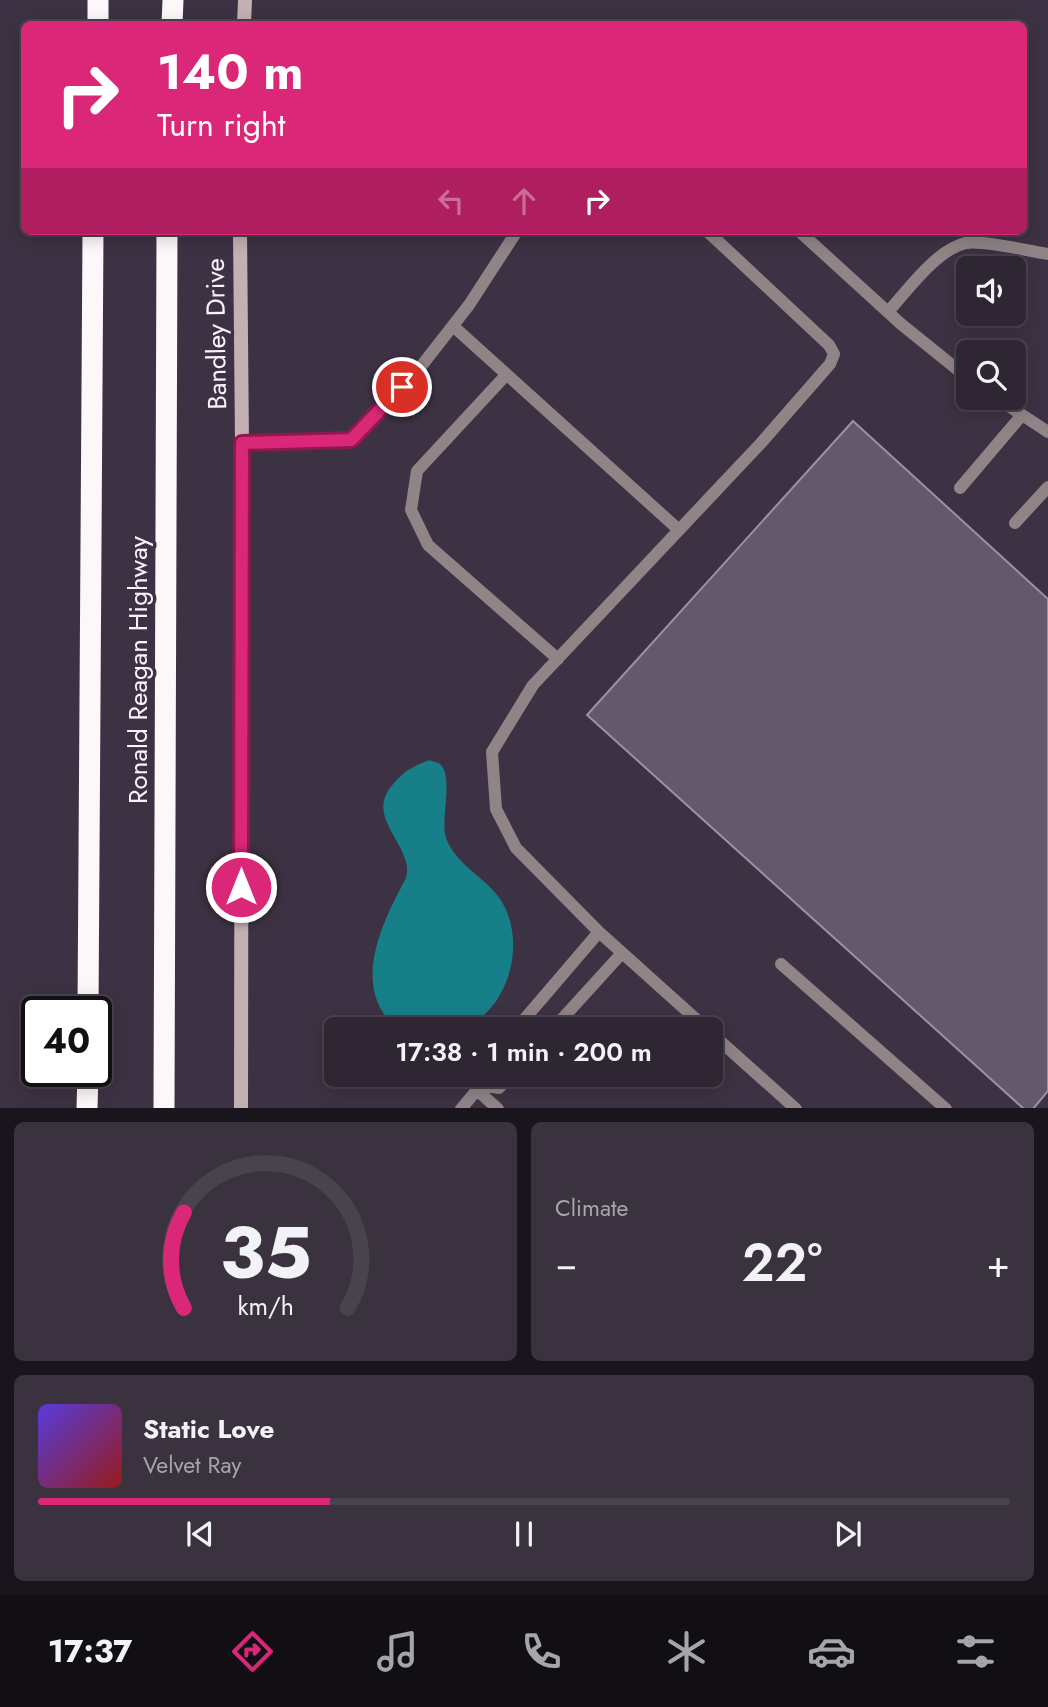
<!DOCTYPE html>
<html lang="en">
<head>
<meta charset="utf-8">
<style>
  :root { --surface:#2e2632; --page:#3a323e; --text:#f1f3f6; --muted:#a7a5ac; --line:#49434d; --accent:#db2777 }
  body { margin:0; font-family:Jost,sans-serif; background:var(--page); color:var(--text); height:100vh; display:flex; flex-direction:column; font-size:26px; white-space:nowrap }
  * { box-sizing:border-box; margin:0 }
  p { font-size:23px; color:var(--muted) }
  .icon { flex:none; width:38px; height:38px; fill:none; stroke:currentColor; stroke-width:2; stroke-linecap:round; stroke-linejoin:round }
  .map { position:relative; height:1108px; overflow:hidden }
  .details { display:flex; flex-direction:column; gap:14px; padding:14px; background:#19151c; flex:1 }
  .details>* { flex:none }
  .hud { position:absolute; left:21px; top:21px; width:1006px; height:214px; border-radius:10px; box-shadow:0 4px 18px #0003,0 0 0 2px var(--line); background:#db2777; color:#fff; overflow:hidden }
  .controls { position:absolute; left:956px; top:256px; display:grid; gap:14px }
  .controls a { display:grid; place-items:center; width:70px; height:70px; border-radius:10px; background:var(--surface); box-shadow:0 4px 18px #0003,0 0 0 2px var(--line); font-size:35px }
  .speed { position:absolute; left:21px; top:996px; display:flex; gap:14px; font-size:35px; font-weight:700; text-align:center }
  .speed>* { display:grid; place-content:center; width:91px; height:91px; border-radius:50%; background:var(--surface); box-shadow:0 4px 18px #0003,0 0 0 2px var(--line); line-height:1 }
  .speed .limit { border:4px solid #111; border-radius:10px; background:#fff; color:#111 }
  .pin { position:absolute; display:grid; place-items:center; width:60px; height:60px; color:#fff; margin:-30px; border:4px solid #fff; border-radius:50%; box-shadow:0 2px 7px #0007 }
  .me { position:absolute; width:77px; margin:-38px; rotate:0deg; stroke-linejoin:round; filter:drop-shadow(0 0 5px #0008) }
  .turn { display:flex; align-items:center; gap:24px; height:147px; padding:0 21px; font-size:32px }
  .turn .icon { width:91px; height:91px; stroke-width:2.5 }
  .turn b { display:block; font-size:49px; line-height:60px }
  .lanes { display:flex; align-items:center; height:66px; padding:0 21px; background:#0003; justify-content:center; gap:35px; direction:ltr }
  .lanes .off { opacity:.35 }
  .big { font-size:52px; font-weight:600; line-height:1.1 }
  .details .widget { flex:1; display:flex; flex-direction:column; justify-content:center; gap:10px; min-width:0; padding:0 24px; border-radius:10px; background:var(--page) }
  .details .dial { align-items:center; gap:0 }
  .dial svg { height:182px; overflow:visible; fill:none; stroke:var(--line); stroke-width:7; stroke-linecap:round; text-anchor:middle }
  .dial text { fill:var(--text); stroke:none }
  .song { display:flex; align-items:center; gap:21px }
  .cover { width:84px; height:84px; border-radius:10px; background:linear-gradient(135deg,hsl(250 70% 55%),hsl(0 70% 35%)) }
  .played { height:7px; border-radius:4px; background:linear-gradient(90deg,var(--accent) 30%,var(--line) 30%) }
  .keys { display:flex; justify-content:space-around; direction:ltr }
  .heat { display:flex; justify-content:space-between; align-items:center; font-size:38px; direction:ltr }
  .details .tiles { flex:1; display:grid; gap:14px; grid-template-columns:1fr 1fr }
  .widget:last-child { grid-column:span 2 }
  .trip { position:absolute; left:324px; top:1017px; width:399px; height:70px; border-radius:10px; background:var(--surface); box-shadow:0 4px 18px #0003,0 0 0 2px var(--line); font-weight:600; line-height:70px; text-align:center }
  .tab-bar { display:flex; height:112px; justify-content:space-around; align-items:center; background:#120f14; color:var(--muted) }
  .tab-bar .icon { width:49px; height:49px }
  .tab-bar .current { color:var(--accent) }
  .tab-bar b { font-size:32px; color:var(--text) }
  .map>svg:first-child { display:block }
  .water { fill:#167f88 }
  .building { fill:#64596c; stroke:#9c91a5; stroke-width:2 }
  .lines { fill:none; stroke-linecap:round; stroke-linejoin:round }
  .lane { stroke:#908487; stroke-width:12 }
  .secondary { stroke:#c3b0b3; stroke-width:14 }
  .highway { stroke:#fcf7f8; stroke-width:21 }
  .route-casing { stroke:#8e194d; stroke-width:18 }
  .route { stroke:#db2777; stroke-width:12 }
  .labels { text-anchor:middle; dominant-baseline:central; stroke-width:7; stroke-linejoin:round; paint-order:stroke }
  .street-label { font-size:26px; fill:#f8f2fd; stroke:#3d3243 }
</style>
</head>
<body>
<div class="map">
<svg width="1048" height="1109" viewBox="0 0 1048 1109">
  <rect width="100%" height="100%" fill="#3d3243"/>
  <path class="water" d="M430,760C431,761 439,763 440,764C454,776 440,820 446,838C457,867 487,877 502,902C526,942 510,1007 466,1027C455,1033 412,1029 397,1029C350,987 381,925 406,878C407,873 408,868 406,862C399,835 367,812 394,783C404,771 415,765 430,760Z"/>
  <path class="building" d="M853,421L1048,599V1091L1033,1109H1024L587,715Z"/>
  <g class="lines">
    <path class="lane" d="M707,231L829,345L834,354L830,364L761,443L533,685L492,752L496,809L516,848L599,932L707,1029
      M799,231L901,324L968,378
      M888,312C907,291 937,249 966,243C985,240 1027,251 1048,254
      M453,326L679,530
      M506,375L417,471L411,510L428,545L558,659
      M995,397L1048,432
      M242,443L351,440L419,369L469,305L517,231
      M960,488L1022,415
      M1015,523L1048,487
      M781,964L946,1109
      M516,1029L599,932
      M553,1029L622,953
      M710,1032L796,1109
      M481,1085L499,1088L511,1074
      M477,1090L498,1109
      M461,1109L481,1085L480,1074"/>
    <path class="secondary" d="M244,24L245,0
      M240,231L242,443L241,1109"/>
    <path class="highway" d="M98,24V0
      M172,24L173,0
      M88,1012L93,231
      M87,1109L88,1071
      M164,1109L167,231"/>
  </g>
  <g class="lines">
    <defs>
      <path id="route" d="M241,887L242,443L351,440L402,387"/>
    </defs>
    <use href="#route" class="route-casing"/>
    <use href="#route" class="route"/>
  </g>
  <g class="labels">
    <g class="street-label">
      <text transform="translate(216 334) rotate(-91)">Bandley Drive</text>
      <text transform="translate(138 670) rotate(-90)">Ronald Reagan Highway</text>
    </g>
  </g>
</svg>
<div class="controls">
<a><svg class="icon" aria-label="sound" viewBox="0 0 24 24"><path d="M4 9h4l5-4v14l-5-4H4zM17 9q2 3 0 6"/></svg></a>
<a><svg class="icon" aria-label="search" viewBox="0 0 24 24"><circle cx="10" cy="10" r="6"/><path d="M15 15l6 6"/></svg></a>
</div>
<div class="speed"><div class="limit">40</div></div>
<div class="pin" style="left:402px;top:387px;background:#d93025"><svg class="icon" aria-label="arrive" viewBox="0 0 24 24"><path d="M6 21V4h12l-3 4 3 4H6"/></svg></div>
<svg class="me" style="left:241px;top:887px" viewBox="-20 -20 40 40"><circle r="17" fill="#db2777" stroke="#fff" stroke-width="3"/><path d="M0-11L8 9 0 5-8 9z" fill="#fff"/></svg>
<div class="trip">17:38 · 1 min · 200 m</div>
<div class="hud">
<div class="turn"><svg class="icon" aria-label="right" viewBox="0 0 24 24"><path d="M7 20v-9h11M14 6l5 5-5 5"/></svg><div><b>140 m</b>Turn right</div></div>
<div class="lanes"><svg class="icon off" aria-label="left" viewBox="0 0 24 24"><path d="M17 20v-9H6M10 6l-5 5 5 5"/></svg><svg class="icon off" aria-label="ahead" viewBox="0 0 24 24"><path d="M12 20V5M6 11l6-6 6 6"/></svg><svg class="icon" aria-label="right" viewBox="0 0 24 24"><path d="M7 20v-9h11M14 6l5 5-5 5"/></svg></div>
</div>
</div>
<section class="details">
<div class="tiles">
<div class="widget dial"><svg viewBox="0 0 100 80">
<path d="M14 69A42 42 0 1 1 86 69"/>
<path d="M14 69A42 42 0 0 1 14 27" stroke="#db2777"/>
<text x="50" y="56" font-size="32" font-weight="700">35</text>
<text x="50" y="72" font-size="11">km/h</text>
</svg></div>
<div class="widget"><p>Climate</p>
<div class="heat"><a>−</a><b class="big">22°</b><a>+</a></div>
</div>
<div class="widget">
<div class="song"><i class="cover"></i><div><b>Static Love</b><p>Velvet Ray</p></div></div>
<div class="played"></div>
<div class="keys"><svg class="icon" aria-label="previous" viewBox="0 0 24 24"><path d="M18 5L8 12l10 7zM5 5v14"/></svg><svg class="icon" aria-label="pause" viewBox="0 0 24 24"><path d="M8 5v14M16 5v14"/></svg><svg class="icon" aria-label="next" viewBox="0 0 24 24"><path d="M6 5l10 7-10 7zM19 5v14"/></svg></div>
</div>
</div>
</section>
<nav class="tab-bar">
<b>17:37</b>
<svg class="icon current" aria-label="directions" viewBox="0 0 24 24"><path d="M12 3l9 9-9 9-9-9zM9 14v-3h6M13 9l2 2-2 2"/></svg>
<svg class="icon" aria-label="music" viewBox="0 0 24 24"><path d="M9 18V5l10-2v13"/><circle cx="6" cy="18" r="3"/><circle cx="16" cy="16" r="3"/></svg>
<svg class="icon" aria-label="phone" viewBox="0 0 24 24"><path d="M5 4h4l2 5-3 2q2 4 5 5l2-3 5 2v4C11 20 4 13 5 4z"/></svg>
<svg class="icon" aria-label="climate" viewBox="0 0 24 24"><path d="M12 3v18M4 7l16 10M4 17L20 7"/></svg>
<svg class="icon" aria-label="car" viewBox="0 0 24 24"><path d="M5 17H2v-5l4-1 3-4h7l3 4 3 1v5h-3M9 17h6M6 11h13"/><circle cx="7" cy="17" r="2"/><circle cx="17" cy="17" r="2"/></svg>
<svg class="icon" aria-label="filters" viewBox="0 0 24 24"><path d="M4 7h16M4 17h16"/><circle cx="9" cy="7" r="2"/><circle cx="15" cy="17" r="2"/></svg>
</nav>
</body>
</html>
